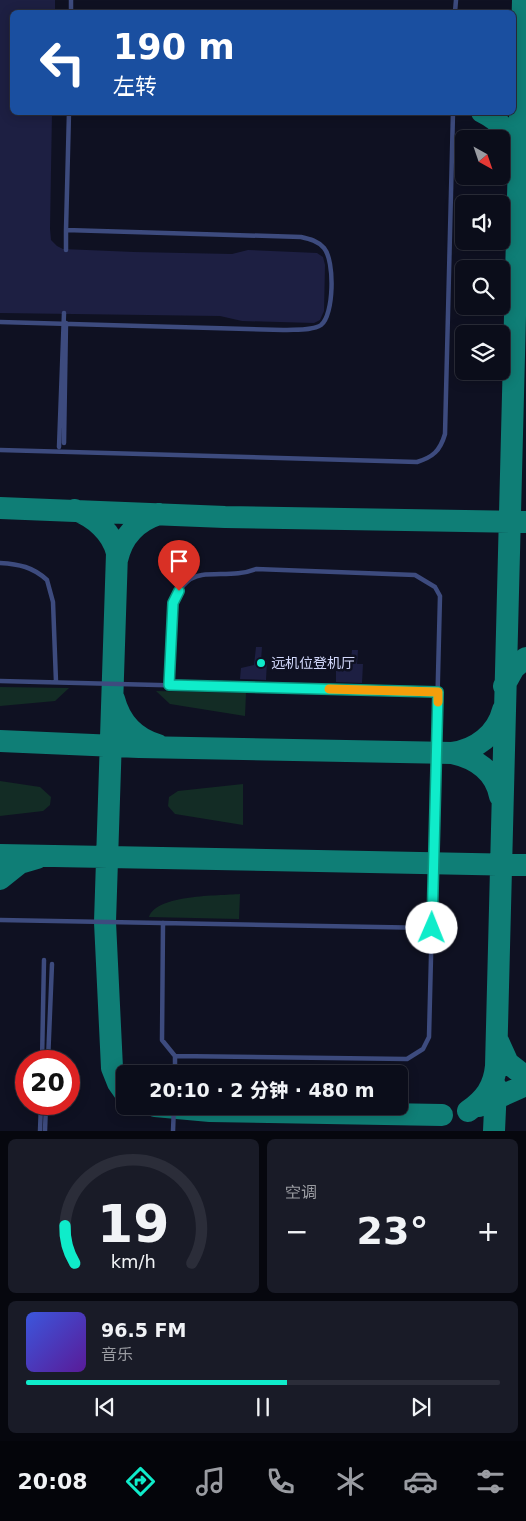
<!DOCTYPE html>
<html lang="zh">
<head>
<meta charset="utf-8">
<style>
  :root { --surface:#0b0d1a; --page:#191b27; --text:#f1f3f6; --muted:#9a9ca2; --line:#2b2d39; --accent:#0fecca }
  body { margin:0; font-family:"DejaVu Sans","Noto Sans SC",sans-serif; background:var(--page); color:var(--text); height:100vh; display:flex; flex-direction:column; font-size:19px; white-space:nowrap }
  * { box-sizing:border-box; margin:0 }
  p { font-size:16px; color:var(--muted) }
  .icon { flex:none; width:28px; height:28px; fill:none; stroke:currentColor; stroke-width:2; stroke-linecap:round; stroke-linejoin:round }
  .map { position:relative; height:1131px; overflow:hidden }
  .side { display:flex; flex-direction:column; gap:8px; padding:8px; background:#06070e; flex:1 }
  .side>* { flex:none }
  .guide { position:absolute; left:10px; top:10px; width:506px; height:105px; border-radius:8px; box-shadow:0 2px 12px #0003,0 0 0 1px var(--line); background:#1a4fa0; color:#fff; overflow:hidden }
  .needle { width:32px; rotate:140deg }
  .buttons { position:absolute; left:455px; top:130px; display:grid; gap:10px }
  .buttons a { display:grid; place-items:center; width:55px; height:55px; border-radius:8px; background:var(--surface); box-shadow:0 2px 12px #0003,0 0 0 1px var(--line); font-size:25px }
  .speed { position:absolute; left:15px; top:1050px; display:flex; gap:10px; font-size:25px; font-weight:700; text-align:center }
  .speed>* { display:grid; place-content:center; width:65px; height:65px; border-radius:50%; background:var(--surface); box-shadow:0 2px 12px #0003,0 0 0 1px var(--line); line-height:1 }
  .speed .limit { border:8px solid #d22; background:#fff; color:#111 }
  .pin { position:absolute; display:grid; place-items:center; width:42px; height:42px; color:#fff; margin:-51px -21px; border-radius:50% 50% 50% 0; rotate:-45deg; box-shadow:0 0 5px #0007 }
  .pin .icon { rotate:45deg }
  .me { position:absolute; width:55px; margin:-28px; rotate:1deg; stroke-linejoin:round; filter:drop-shadow(0 0 4px #0008) }
  .turn { display:flex; align-items:center; gap:18px; height:105px; padding:0 20px; font-size:22px }
  .turn .icon { width:65px; height:65px; stroke-width:2.5 }
  .turn b { display:block; font-size:35px; line-height:42px }
  .big { font-size:38px; font-weight:800; line-height:1.1 }
  .side .card { flex:1; display:flex; flex-direction:column; justify-content:center; gap:8px; min-width:0; padding:0 18px; border-radius:8px; background:var(--page) }
  .side .dial { align-items:center; gap:0 }
  .dial svg { height:130px; overflow:visible; fill:none; stroke:var(--line); stroke-width:7; stroke-linecap:round; text-anchor:middle }
  .dial text { fill:var(--text); stroke:none }
  .song { display:flex; align-items:center; gap:15px }
  .cover { width:60px; height:60px; border-radius:8px; background:linear-gradient(135deg,hsl(230 70% 55%),hsl(270 70% 35%)) }
  .played { height:5px; border-radius:2px; background:linear-gradient(90deg,var(--accent) 55%,var(--line) 55%) }
  .keys { display:flex; justify-content:space-around; direction:ltr }
  .heat { display:flex; justify-content:space-between; align-items:center; font-size:28px; direction:ltr }
  .side .tiles { flex:1; display:grid; gap:8px; grid-template-columns:1fr 1fr }
  .card:last-child { grid-column:span 2 }
  .trip { position:absolute; left:116px; top:1065px; width:292px; height:50px; border-radius:8px; background:var(--surface); box-shadow:0 2px 12px #0003,0 0 0 1px var(--line); font-weight:800; line-height:50px; text-align:center }
  .dock { display:flex; height:80px; justify-content:space-around; align-items:center; background:#04050a; color:var(--muted) }
  .dock .icon { width:35px; height:35px }
  .dock .on { color:var(--accent) }
  .dock b { font-size:22px; color:var(--text) }
  .map>svg:first-child { display:block }
  .green { fill:#132c25 }
  .lines { fill:none; stroke-linecap:round; stroke-linejoin:round }
  .taxiway { stroke:#0f7e76; stroke-width:22 }
  .building { fill:#1d1f42 }
  .service { stroke:#3d4b7e; stroke-width:4.5 }
  .route-casing { stroke:#0a9983; stroke-width:12 }
  .route { stroke:#0fecca; stroke-width:9 }
  .slow { stroke:#f59e0b; stroke-width:9 }
  .poi-dot { fill:#0fecca; stroke:#0f1122; stroke-width:2 }
  .labels { text-anchor:middle; dominant-baseline:central; stroke-width:5; stroke-linejoin:round; paint-order:stroke }
  .poi-label { font-size:14px; fill:#d3d9fc; stroke:#0f1122; text-anchor:start }
</style>
</head>
<body>
<div class="map">
<svg width="526" height="1131" viewBox="0 0 526 1131">
  <rect width="100%" height="100%" fill="#0f1122"/>
  <path class="green" d="M0,687L69,688L55,701L0,706Z
    M156,691L246,693L245,716L170,704Z
    M0,781L40,787L51,797L50,805L43,811L0,816Z
    M243,784V825L175,814L168,806L169,797L178,791Z
    M240,894L239,919L149,917C157,894 218,896 240,894Z"/>
  <g class="lines">
    <path class="taxiway" d="M482,112C500,121 513,135 518,154
      M0,508L225,517L526,522
      M75,510C94,517 112,532 117,553L105,922L112,1068L118,1083L125,1093
      M117,560C122,537 137,521 159,514
      M504,686L514,668L526,658
      M114,699C120,722 134,738 158,745
      M0,741L139,747L452,753C476,750 497,734 503,710
      M452,753C475,758 495,771 500,796
      M0,855L526,865
      M0,879L20,863L37,858
      M498,1041L508,1063L526,1077
      M155,1106L210,1111L442,1115
      M479,1106L526,1085
      M468,1111C485,1099 494,1087 496,1066L523,0
      M494,1131L496,1087"/>
  </g>
  <path class="building" d="M0,0H55V12H12V112H52L50,229L51,240L57,246L63,249L134,252L232,254L248,250L317,253L323,257L325,265L324,311L320,320L314,323L242,321L220,316L0,313Z
    M256,647H262L261,661H267L266,680L240,679L241,668L254,665Z
    M352,650H358L357,664H363L362,683L336,682V671H343L350,668Z"/>
  <g class="lines">
    <path class="service" d="M71,12V0
      M455,12L456,0
      M66,250V230
      M0,322L283,330C294,329 312,331 321,325C334,315 335,261 324,248C318,241 310,239 301,237L66,230L69,112
      M64,443L66,323
      M59,447L64,313
      M0,450L417,462C433,457 440,451 445,434L453,112
      M0,563C19,564 33,567 47,580L53,602L56,682
      M0,681L439,692
      M169,685C170,655 161,581 202,575C221,573 238,576 256,569L415,575L435,587L440,596L429,1037L423,1049L407,1059L175,1056
      M0,920L432,928
      M163,923L162,1040L175,1056V1074
      M42,1061L44,960
      M48,1061L52,964
      M40,1131L41,1104
      M45,1131L46,1104
      M173,1131L174,1106"/>
  </g>
  <g class="lines">
    <defs>
      <path id="route" d="M179,591L173,603L169,685L438,692L432,928"/>
    </defs>
    <use href="#route" class="route-casing"/>
    <use href="#route" class="route"/>
    <path class="slow" d="M329,689L438,692V702"/>
  </g>
  <circle class="poi-dot" cx="261" cy="663" r="5"/>
  <g class="labels">
    <g class="poi-label">
      <text x="271" y="663">远机位登机厅</text>
    </g>
  </g>
</svg>
<div class="buttons">
<a><svg class="needle" viewBox="-14 -14 28 28"><path d="M0-13l5 13h-10z" fill="#e53935"/><path d="M0 13l5-13h-10z" fill="#9a9ca2"/></svg></a>
<a><svg class="icon" aria-label="sound" viewBox="0 0 24 24"><path d="M4 9h4l5-4v14l-5-4H4zM17 9q2 3 0 6"/></svg></a>
<a><svg class="icon" aria-label="search" viewBox="0 0 24 24"><circle cx="10" cy="10" r="6"/><path d="M15 15l6 6"/></svg></a>
<a><svg class="icon" aria-label="layers" viewBox="0 0 24 24"><path d="M12 4l9 5-9 5-9-5zM3 14l9 5 9-5"/></svg></a>
</div>
<div class="speed"><div class="limit">20</div></div>
<div class="pin" style="left:179px;top:591px;background:#d93025"><svg class="icon" aria-label="arrive" viewBox="0 0 24 24"><path d="M6 21V4h12l-3 4 3 4H6"/></svg></div>
<svg class="me" style="left:432px;top:928px" viewBox="-20 -20 40 40"><circle r="19" fill="#fff"/><path d="M0-13L10 11 0 6-10 11z" fill="#0fecca"/></svg>
<div class="trip">20:10 · 2 分钟 · 480 m</div>
<div class="guide">
<div class="turn"><svg class="icon" aria-label="left" viewBox="0 0 24 24"><path d="M17 20v-9H6M10 6l-5 5 5 5"/></svg><div><b>190 m</b>左转</div></div>
</div>
</div>
<section class="side">
<div class="tiles">
<div class="card dial"><svg viewBox="0 0 100 80">
<path d="M14 69A42 42 0 1 1 86 69"/>
<path d="M14 69A42 42 0 0 1 8 46" stroke="#0fecca"/>
<text x="50" y="56" font-size="32" font-weight="700">19</text>
<text x="50" y="72" font-size="11">km/h</text>
</svg></div>
<div class="card"><p>空调</p>
<div class="heat"><a>−</a><b class="big">23°</b><a>+</a></div>
</div>
<div class="card">
<div class="song"><i class="cover"></i><div><b>96.5 FM</b><p>音乐</p></div></div>
<div class="played"></div>
<div class="keys"><svg class="icon" aria-label="previous" viewBox="0 0 24 24"><path d="M18 5L8 12l10 7zM5 5v14"/></svg><svg class="icon" aria-label="pause" viewBox="0 0 24 24"><path d="M8 5v14M16 5v14"/></svg><svg class="icon" aria-label="next" viewBox="0 0 24 24"><path d="M6 5l10 7-10 7zM19 5v14"/></svg></div>
</div>
</div>
</section>
<nav class="dock">
<b>20:08</b>
<svg class="icon on" aria-label="directions" viewBox="0 0 24 24"><path d="M12 3l9 9-9 9-9-9zM9 14v-3h6M13 9l2 2-2 2"/></svg>
<svg class="icon" aria-label="music" viewBox="0 0 24 24"><path d="M9 18V5l10-2v13"/><circle cx="6" cy="18" r="3"/><circle cx="16" cy="16" r="3"/></svg>
<svg class="icon" aria-label="phone" viewBox="0 0 24 24"><path d="M5 4h4l2 5-3 2q2 4 5 5l2-3 5 2v4C11 20 4 13 5 4z"/></svg>
<svg class="icon" aria-label="climate" viewBox="0 0 24 24"><path d="M12 3v18M4 7l16 10M4 17L20 7"/></svg>
<svg class="icon" aria-label="car" viewBox="0 0 24 24"><path d="M5 17H2v-5l4-1 3-4h7l3 4 3 1v5h-3M9 17h6M6 11h13"/><circle cx="7" cy="17" r="2"/><circle cx="17" cy="17" r="2"/></svg>
<svg class="icon" aria-label="filters" viewBox="0 0 24 24"><path d="M4 7h16M4 17h16"/><circle cx="9" cy="7" r="2"/><circle cx="15" cy="17" r="2"/></svg>
</nav>
</body>
</html>
